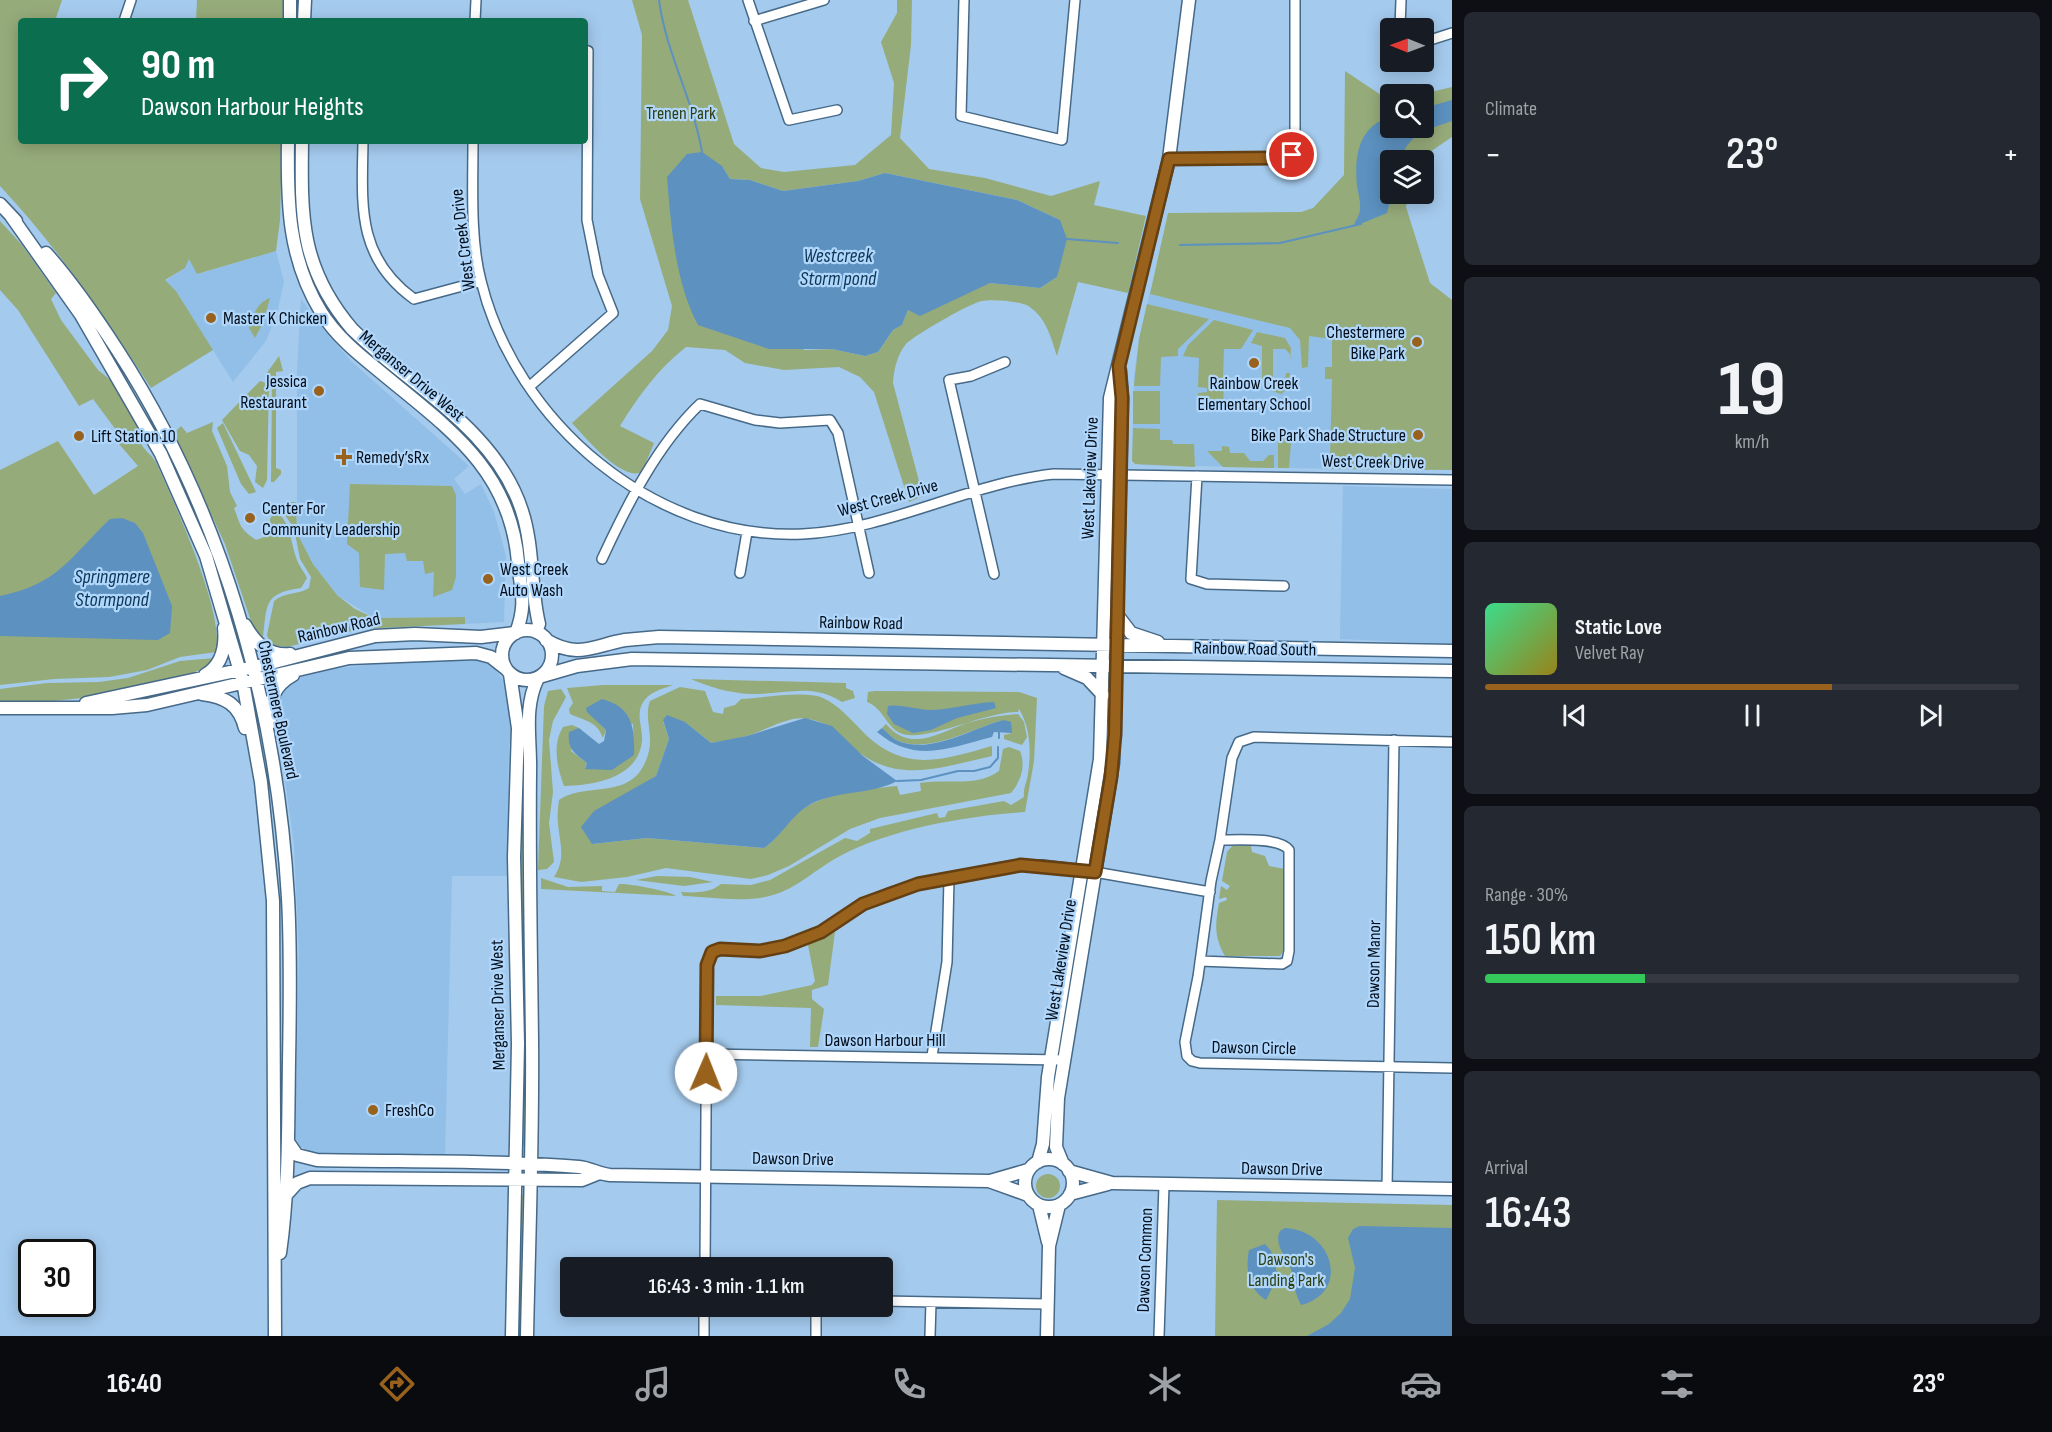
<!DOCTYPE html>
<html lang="en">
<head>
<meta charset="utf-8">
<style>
  :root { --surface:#171b24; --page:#242831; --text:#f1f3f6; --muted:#9ea1a6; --line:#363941; --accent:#98611c }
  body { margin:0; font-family:"Sofia Sans Condensed",sans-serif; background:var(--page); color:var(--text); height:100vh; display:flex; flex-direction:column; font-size:22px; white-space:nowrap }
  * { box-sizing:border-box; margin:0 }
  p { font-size:20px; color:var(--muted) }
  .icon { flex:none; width:33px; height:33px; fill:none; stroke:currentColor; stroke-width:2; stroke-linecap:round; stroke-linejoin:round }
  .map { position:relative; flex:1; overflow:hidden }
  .sheet { display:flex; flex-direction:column; gap:12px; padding:12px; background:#0d0f14; width:600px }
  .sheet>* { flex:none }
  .top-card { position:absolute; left:18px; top:18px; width:570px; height:126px; border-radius:6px; box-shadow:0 3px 15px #0003; background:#0b6e4f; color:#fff; overflow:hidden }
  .needle { width:39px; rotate:271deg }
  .buttons { position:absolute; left:1380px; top:18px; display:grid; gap:12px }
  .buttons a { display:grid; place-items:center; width:54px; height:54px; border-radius:6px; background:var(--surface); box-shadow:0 3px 15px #0003; font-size:30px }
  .speed { position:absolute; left:18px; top:1239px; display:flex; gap:12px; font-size:30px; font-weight:700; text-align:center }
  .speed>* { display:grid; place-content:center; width:78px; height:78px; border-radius:50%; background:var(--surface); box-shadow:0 3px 15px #0003; line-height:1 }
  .speed .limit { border:3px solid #111; border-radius:9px; background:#fff; color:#111 }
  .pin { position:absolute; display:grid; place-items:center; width:51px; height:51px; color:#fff; margin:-26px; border:3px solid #fff; border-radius:50%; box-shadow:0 2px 6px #0007 }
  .me { position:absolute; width:66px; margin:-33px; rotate:1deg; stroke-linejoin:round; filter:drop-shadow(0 0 4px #0008) }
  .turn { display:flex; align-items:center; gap:21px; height:126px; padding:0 24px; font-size:27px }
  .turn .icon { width:78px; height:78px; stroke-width:2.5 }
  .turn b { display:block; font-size:42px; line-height:51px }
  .big { font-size:45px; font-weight:600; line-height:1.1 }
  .sheet .widget { flex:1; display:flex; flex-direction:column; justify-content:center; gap:9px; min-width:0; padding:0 21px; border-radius:9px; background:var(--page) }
  .sheet .dial { align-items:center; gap:0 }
  .dial b { font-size:78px; line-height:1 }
  .song { display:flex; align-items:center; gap:18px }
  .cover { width:72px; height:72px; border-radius:9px; background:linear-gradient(135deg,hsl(150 70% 55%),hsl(50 70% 35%)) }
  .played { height:6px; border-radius:3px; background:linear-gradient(90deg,var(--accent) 65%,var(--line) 65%) }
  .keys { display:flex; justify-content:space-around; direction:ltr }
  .heat { display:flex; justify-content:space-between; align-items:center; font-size:33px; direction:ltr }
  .charge { height:9px; border-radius:4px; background:linear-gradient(90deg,#34c759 30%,var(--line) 0) }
  .trip { position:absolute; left:560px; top:1257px; width:333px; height:60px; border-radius:6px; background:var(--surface); box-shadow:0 3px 15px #0003; font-weight:600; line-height:60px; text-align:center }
  .menu { display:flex; height:96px; justify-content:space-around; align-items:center; background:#090b0e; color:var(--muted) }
  .menu .icon { width:42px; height:42px }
  .menu .on { color:var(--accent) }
  .menu b { font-size:27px; color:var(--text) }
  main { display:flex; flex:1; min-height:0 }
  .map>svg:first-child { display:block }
  .built { fill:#92bfe7 }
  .green { fill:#96ab7a; fill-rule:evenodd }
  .water { fill:#5c91c0 }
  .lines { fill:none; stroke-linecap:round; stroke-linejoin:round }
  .stream { stroke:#5c91c0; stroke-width:2 }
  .street-casing { stroke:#466988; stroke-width:12 }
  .secondary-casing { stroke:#466988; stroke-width:15 }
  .street { stroke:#fff; stroke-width:9 }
  .secondary { stroke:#fff; stroke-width:12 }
  .route-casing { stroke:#633f12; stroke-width:15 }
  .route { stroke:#98611c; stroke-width:10 }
  .poi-dot { fill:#98611c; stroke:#b0d7fb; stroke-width:2 }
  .labels { text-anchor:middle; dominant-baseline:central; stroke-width:4.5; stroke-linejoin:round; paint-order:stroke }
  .park-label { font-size:18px; fill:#2e3f10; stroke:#b0d7fb }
  .street-label { font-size:18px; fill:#030e1a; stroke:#b0d7fb }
  .poi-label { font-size:18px; fill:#030e1a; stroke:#b0d7fb; text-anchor:start }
  .water-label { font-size:20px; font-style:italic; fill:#0b3555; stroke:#b0d7fb }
</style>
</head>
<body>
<main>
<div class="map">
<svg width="1452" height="1336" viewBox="0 0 1452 1336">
  <rect width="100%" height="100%" fill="#a4caed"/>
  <path class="built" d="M276,251L284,282L277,313L266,341L233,382L176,291L165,281L185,268L189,258L198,274Z
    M1328,255L1342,469L1141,465L1132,461L1134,376L1139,339L1151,288Z
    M301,299L329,336L351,361L469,466L454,479L465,494L481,484L494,512L506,556L504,622L465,624L464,617L374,618L337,595L313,564L297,533V371Z
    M1343,486L1452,489V644L1340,639Z
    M476,659L494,668L507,685L515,733L509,745L507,876H452L445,1155L423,1153L415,1156H320L299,1146L295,1138L299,954L294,844L274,702L284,687L298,678L333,669L399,661Z"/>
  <path class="green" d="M0,0H62L55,21H21V141H282L280,220L276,251L197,274L189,259L185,268L165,280L176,291L213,350L151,388C104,316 59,249 0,186Z
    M197,0H285L284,21H196Z
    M632,0H688L734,144L761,168L784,172L855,165L891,135L894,83L881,42L897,13V0H912L911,45L900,138L929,169L985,178L1051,196L1100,181L1094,205L1146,216L1128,293L1078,282L1057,356C1051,338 1047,320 1031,308C1024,301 992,299 982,301C970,303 915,335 906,344C897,355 894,369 893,383L923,496L909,502L874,392L860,377L839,367L784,370L745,363L725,350L686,347C658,369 639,395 620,426L654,443L642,472C622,482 585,437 572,423L652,351L668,330L672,306L640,199L642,35ZM722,166L730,179L750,180L783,191L858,181L885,173L1017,200L1060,220L1057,277L1040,288L990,283L908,310L902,325L893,330L878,352L865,356L832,349L804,350Z
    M1345,71L1390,101V128H1424L1423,94L1452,87V137L1418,160H1390V194H1409L1406,207L1430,283L1452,300V470L1325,469L1323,460L1330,459L1332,379H1325V367H1332V339L1309,336L1308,367L1302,368L1300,340L1290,328L1150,294L1168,213L1301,212L1313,208L1344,175Z
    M0,221L22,245L56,293L51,299L61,320L98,370L114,383L141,434C137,447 150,452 156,462C174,503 225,612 216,652L180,657L147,670L109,677L54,679L0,685V470L58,441L94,495L138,466L119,444L122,438L93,399L79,406L18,310L0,290Z
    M270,298L263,323L255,338L249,328C254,315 256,303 270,298Z
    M1147,304L1209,319L1178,349V356L1161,357L1160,386H1134L1139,339Z
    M1214,320L1253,330L1241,349H1224L1223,378L1217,380V385H1224L1223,407H1198V393L1207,392V388L1198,387L1199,358L1183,356L1188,345Z
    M1257,332L1285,338L1291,348L1290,362V354L1285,349H1273V388H1284L1286,373H1290L1286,390L1281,394L1272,391L1262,379V346L1251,343Z
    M279,356L283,371L276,372V468L281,470V474L274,482H271L272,382L266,374Z
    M260,381L269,384L267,480L263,488L255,482L257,466L249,455L240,451L222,420Z
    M1133,391H1160V424H1133Z
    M213,422L212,431L227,466L230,492L237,506L234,508C241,526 239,528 256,540L270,535V519L275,511C291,522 290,540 296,557C298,565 304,571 307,578L301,588C264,593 267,604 263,637L265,642L254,630L225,544L175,437V432L181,426L187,433Z
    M223,423L256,492L249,494L241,484L217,428Z
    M1133,428L1160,429V440H1172L1173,444H1194L1195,467L1135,464L1132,461Z
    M1278,430H1292L1289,468H1278Z
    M1222,446L1229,447L1230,453H1244L1250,461H1263L1269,455H1274V468L1223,467L1207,451H1222Z
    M350,484L452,486L456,495V577L452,590L433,597L434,572L425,574L423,561H407L405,553L385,554L384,590L360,587L359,553L347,544Z
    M287,502H296L297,533L313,564L337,595L355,609L374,618L465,617V624L360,629L287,647L271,645L267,635L274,601C284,592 298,595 309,588L311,577L300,559L294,528L280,508Z
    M215,658L213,663C196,674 176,678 156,682C101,697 58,703 0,703V689L47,683L99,682L128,678L180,661Z
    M691,679L846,683V688L853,691L855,698L842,702C811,682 784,695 750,694C730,693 709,687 691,679Z
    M603,685H673C662,689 648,692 642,704C636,717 643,728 642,741C638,779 593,785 564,786C557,767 552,745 563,727L572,725L579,728L571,751L587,763L585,768L625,760L634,755L633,724L598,722L606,730L603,738C597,721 585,721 570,714L569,709L573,703L567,688Z
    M680,687L705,691L713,712L723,714L724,708L735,705L741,699C762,698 805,690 823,698C839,705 853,722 865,734C906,773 943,760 992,746V756C949,765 905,783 864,756C842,742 838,724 808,719C789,715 765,731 747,736C735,739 723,741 711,743L685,722L663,721L669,739L656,776L626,795L592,844L647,838L764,848C779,838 786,823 799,812C824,792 866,789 897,786L900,795L921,791L920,783C948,778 975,788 999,771L1003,749L1009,747L1020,751C1026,766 1021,781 1011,793L880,818L850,829L789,866L768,875L751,879L666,868L627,877L581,882L554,877C566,859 560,844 558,824C557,817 558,808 559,800C588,780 636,804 649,751C653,734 644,717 650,701Z
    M561,689L566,697L553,721L549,740L553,792L549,823L554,862L547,869L538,870L544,706L548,691Z
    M875,691L1019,692L1037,698L1034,761L1025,812C967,816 893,828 840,856C815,869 794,892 765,897C740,902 708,897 683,896L681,892C695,893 710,893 721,884L751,885L770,880L845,838L857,841L870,833V829L937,813L939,818L945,817L948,811L1004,801L1011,805L1024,797C1023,788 1027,782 1028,774C1031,752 1031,729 1019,709L1018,712C985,711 924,744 900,733C886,726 883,708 867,702L868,692Z
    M1018,714L1024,722L1027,737L1022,745L1004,739V735L1012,733L1004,720C973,728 928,755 896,740C891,737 886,731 882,728L886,724C910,753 939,733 967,723C984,718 1001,715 1018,714Z
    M520,784H524L525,1146L521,1145Z
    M1233,845L1251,846L1252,852L1265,856L1269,866L1285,869L1284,950L1280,956H1225C1214,937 1215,925 1219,903L1227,900L1226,897L1219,899L1221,886L1227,890L1230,886L1222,881L1227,852Z
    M657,876L690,877L713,882L684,886L636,880Z
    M541,878L568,887L602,886V891L615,892L619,884C627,883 671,891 676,896L541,889Z
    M835,932L828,985L812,990V999L824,1009L818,1047H810L811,1008L716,1005V996H761L812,985L815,981L808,945Z
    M1036 1186a12 12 0 1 1 24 0a12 12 0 1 1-24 0Z
    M520,1195H524L521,1336H518Z
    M1217,1200L1452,1205V1336H1215Z"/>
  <path class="water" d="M1452,100V121C1429,129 1407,134 1401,160H1390L1392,194L1387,213L1353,227C1355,221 1360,215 1360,209C1361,202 1358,193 1357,186C1354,155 1359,126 1390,117V128H1424V108Z
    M702,152L722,166L730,179L750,180L783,191L858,181L885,173L1017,200L1060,220L1067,239L1057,277L1040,288L990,283L920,316L908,310L902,325L893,330L878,352L865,356L832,349H769L698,325C675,282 671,225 667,177L687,154Z
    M122,518L135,523L143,533L172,606L170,633L158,640L0,636V596C59,584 70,557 110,519Z
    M602,699C632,707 635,727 634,755L612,770L585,769L587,763C574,753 567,749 569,732L579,728L599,744L604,741L606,730L587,712L586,708Z
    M994,702L996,708L957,718L931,730L913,733L894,724L887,714L888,706C902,704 917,710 931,710C953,709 973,703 994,702Z
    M667,715L685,722L711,743L747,736L805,718L832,726L863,756L897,781C871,795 838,790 811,804C791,815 782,836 764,848L647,838L592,844L581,827L594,811L656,776L669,739L663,720Z
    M1004,720L1011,722L1012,733L994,732L992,737C949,748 915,764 877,732L882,728C886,731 891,737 896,740C930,756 972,728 1004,720Z
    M1360,1226L1452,1228V1336H1307L1329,1324L1341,1313L1350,1299L1355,1268L1348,1238L1353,1229Z
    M1285,1228C1333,1230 1351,1292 1301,1305C1295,1294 1294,1284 1292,1272C1288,1258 1273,1246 1280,1231Z
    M1265,1244L1271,1251L1278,1276L1266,1300C1249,1290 1245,1269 1249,1250Z"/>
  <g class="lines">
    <path class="stream" d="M659,0C666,53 693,99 702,152
      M1067,239L1118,243
      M1180,245L1280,243L1361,224
      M999,732V738
      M897,781L921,780L958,771H974L990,767L998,758V747"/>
    <defs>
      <path id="street" d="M748,0L789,120L837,110
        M964,0L961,116L1062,140L1075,0
        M124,21L131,0
        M475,21L476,0
        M754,21L824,0
        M1400,28L1401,0
        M1424,42L1452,33
        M363,141C362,205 356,257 414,299L481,281
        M473,141C473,184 470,239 481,281C516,423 655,541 803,534C888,530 969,483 1054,474L1452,480
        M1169,159L1278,158L1292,155L1295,134V0
        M530,386L613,313L598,275L587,220L588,51L585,50
        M1197,476L1191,579L1207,584L1284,586
        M602,559C627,505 657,445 700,404L755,420L780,423L830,420L838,433L869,573
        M740,573L747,532
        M994,574L949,380L971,376L1005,362
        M1452,742L1254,737L1239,742L1232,758L1220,840L1211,881L1198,977L1185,1042L1187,1056L1192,1061L1200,1063L1452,1068
        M1200,961L1282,964L1287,961L1289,951V850C1280,837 1237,840 1220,840
        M706,1054L1063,1060
        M932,1056L947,962L949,879
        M1387,1189L1394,740
        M705,1268L707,965L712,952L720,949L760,951L785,946L821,932L863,904L889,893L918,884L1004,867L1042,865L1083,870L1210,892
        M882,1301L1048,1304
        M704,1336V1306
        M816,1336V1306
        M930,1336L931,1302
        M1159,1336L1164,1185"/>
      <path id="secondary" d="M290,21V0
        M304,21L305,0
        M288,141C287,203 288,258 321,312C336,336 357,353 378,370C445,426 510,467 518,562C521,592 527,603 516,633
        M302,141C301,217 300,268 352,329C410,386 496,429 522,511C534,548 530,586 539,624L536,632
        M0,204L16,221
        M11,216L81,315L161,454L206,556L243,682L261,782L273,901L275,1336
        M46,253C73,283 96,317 118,351C223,513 277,706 288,898C291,953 290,1008 289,1062C288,1126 289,1190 280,1253
        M1118,616L1131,633L1158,642
        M245,625C255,643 268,656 290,654
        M502 655a25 25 0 1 1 50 0a25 25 0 1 1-50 0Z
        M546,640C578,659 592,646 625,640C636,639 648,638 659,637L1452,651
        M1064,668L1087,678L1103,695
        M510,674L518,728L514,857L518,1044L512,1336
        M205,675C222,665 226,648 224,628
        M539,677L577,666L632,659L1452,671
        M202,694C225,697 239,704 245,728
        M86,703L263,665L375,636L415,634L481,637L514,633
        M0,708H112L147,705L349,658L476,653L491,657L505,668
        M270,723C269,701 273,686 293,675
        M288,1142L297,1155L317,1160C404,1162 493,1160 579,1167C590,1168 599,1174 610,1175L989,1181L1028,1195
        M1025 1183a24 24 0 1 1 48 0a24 24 0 1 1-48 0Z
        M1038,1162L1043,1144L1048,1077L1100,759L1110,398L1169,159L1189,0
        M1063,1164L1056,1147L1058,1098L1113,763L1122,398L1120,371
        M1069,1171L1112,1183L1452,1189
        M990,1181L1028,1170
        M1070,1194L1108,1184
        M286,1195L297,1183L310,1178L582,1180L597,1174
        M1039,1205L1048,1242
        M527,1336C529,1238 533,1139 532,1040C531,951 529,861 530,772C531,740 523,708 538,678
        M1047,1336L1049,1246L1059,1205"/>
    </defs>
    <use href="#street" class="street-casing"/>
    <use href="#secondary" class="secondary-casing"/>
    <use href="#street" class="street"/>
    <use href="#secondary" class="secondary"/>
  </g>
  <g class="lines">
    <defs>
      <path id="route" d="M706,1073L707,965L712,952L720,949L760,951L785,946L821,932L863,904L918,884L1021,865L1095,872L1111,777L1115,734L1122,398L1119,366L1169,159L1278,158L1292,155"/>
    </defs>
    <use href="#route" class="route-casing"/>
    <use href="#route" class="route"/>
  </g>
  <g class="poi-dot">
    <circle cx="211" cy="318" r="6"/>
    <circle cx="1417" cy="342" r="6"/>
    <circle cx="1254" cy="363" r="6"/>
    <circle cx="319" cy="391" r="6"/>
    <circle cx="1418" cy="435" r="6"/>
    <circle cx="79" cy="436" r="6"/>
    <path d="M341 448h6v6h6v6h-6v6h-6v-6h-6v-6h6z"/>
    <circle cx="250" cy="518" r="6"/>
    <circle cx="488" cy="579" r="6"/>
    <circle cx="373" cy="1110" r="6"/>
  </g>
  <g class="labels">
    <g class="park-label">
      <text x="681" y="113">Trenen Park</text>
      <text x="1286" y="1259">Dawson's<tspan x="1286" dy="21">Landing Park</tspan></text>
    </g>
    <g class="street-label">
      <text transform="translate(463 240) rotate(-97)">West Creek Drive</text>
      <text transform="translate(412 376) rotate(40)">Merganser Drive West</text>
      <text transform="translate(1373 462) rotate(1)">West Creek Drive</text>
      <text transform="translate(1090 478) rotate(-88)">West Lakeview Drive</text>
      <text transform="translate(888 498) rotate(-15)">West Creek Drive</text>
      <text transform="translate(861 623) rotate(1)">Rainbow Road</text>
      <text transform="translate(339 628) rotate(-13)">Rainbow Road</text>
      <text transform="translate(1255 649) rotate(1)">Rainbow Road South</text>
      <text transform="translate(278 710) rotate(78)">Chestermere Boulevard</text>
      <text transform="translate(1061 960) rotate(-81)">West Lakeview Drive</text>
      <text transform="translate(1374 964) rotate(-89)">Dawson Manor</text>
      <text transform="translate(498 1005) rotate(-91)">Merganser Drive West</text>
      <text x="885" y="1040">Dawson Harbour Hill</text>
      <text transform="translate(1254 1048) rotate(1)">Dawson Circle</text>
      <text transform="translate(793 1159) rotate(1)">Dawson Drive</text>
      <text transform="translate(1282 1169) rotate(1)">Dawson Drive</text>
      <text transform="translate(1145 1260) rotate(-88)">Dawson Common</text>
    </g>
    <g class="poi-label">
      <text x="223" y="318">Master K Chicken</text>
      <text x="1405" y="332" text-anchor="end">Chestermere<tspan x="1405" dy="21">Bike Park</tspan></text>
      <text x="307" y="381" text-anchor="end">Jessica<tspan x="307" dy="21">Restaurant</tspan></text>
      <text x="1254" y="383" text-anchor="middle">Rainbow Creek<tspan x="1254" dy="21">Elementary School</tspan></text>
      <text x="1406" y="435" text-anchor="end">Bike Park Shade Structure</text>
      <text x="91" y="436">Lift Station 10</text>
      <text x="356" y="457">Remedy’sRx</text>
      <text x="262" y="508">Center For<tspan x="262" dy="21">Community Leadership</tspan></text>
      <text x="500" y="569">West Creek<tspan x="500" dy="21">Auto Wash</tspan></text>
      <text x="385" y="1110">FreshCo</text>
    </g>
    <g class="water-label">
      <text x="838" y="256">Westcreek<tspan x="838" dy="23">Storm pond</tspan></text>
      <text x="112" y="577">Springmere<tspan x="112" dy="23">Stormpond</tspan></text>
    </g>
  </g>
</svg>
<div class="buttons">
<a><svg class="needle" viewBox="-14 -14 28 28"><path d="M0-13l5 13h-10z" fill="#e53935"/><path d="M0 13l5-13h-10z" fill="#9ea1a6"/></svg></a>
<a><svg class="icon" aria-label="search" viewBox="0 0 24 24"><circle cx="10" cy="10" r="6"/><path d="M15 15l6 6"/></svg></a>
<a><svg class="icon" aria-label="layers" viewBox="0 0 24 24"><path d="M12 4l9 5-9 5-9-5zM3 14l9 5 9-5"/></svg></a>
</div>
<div class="speed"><div class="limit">30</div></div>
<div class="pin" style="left:1292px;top:155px;background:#d93025"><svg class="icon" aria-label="arrive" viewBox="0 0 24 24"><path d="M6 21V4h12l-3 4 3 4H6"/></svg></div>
<svg class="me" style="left:706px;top:1073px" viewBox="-20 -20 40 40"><circle r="19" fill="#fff"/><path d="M0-13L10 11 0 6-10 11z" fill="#98611c"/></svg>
<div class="trip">16:43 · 3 min · 1.1 km</div>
<div class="top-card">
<div class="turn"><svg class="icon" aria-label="right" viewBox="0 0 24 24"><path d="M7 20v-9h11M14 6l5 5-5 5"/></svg><div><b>90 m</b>Dawson Harbour Heights</div></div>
</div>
</div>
<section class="sheet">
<div class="widget"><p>Climate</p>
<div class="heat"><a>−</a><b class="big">23°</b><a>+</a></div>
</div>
<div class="widget dial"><b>19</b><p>km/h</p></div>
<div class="widget">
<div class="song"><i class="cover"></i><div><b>Static Love</b><p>Velvet Ray</p></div></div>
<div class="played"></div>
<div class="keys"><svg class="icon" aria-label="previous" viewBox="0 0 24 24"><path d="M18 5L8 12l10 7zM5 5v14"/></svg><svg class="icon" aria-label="pause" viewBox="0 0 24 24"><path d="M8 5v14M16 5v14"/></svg><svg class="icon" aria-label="next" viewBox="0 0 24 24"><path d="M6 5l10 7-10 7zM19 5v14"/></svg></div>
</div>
<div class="widget"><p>Range · 30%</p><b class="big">150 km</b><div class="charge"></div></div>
<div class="widget"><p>Arrival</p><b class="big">16:43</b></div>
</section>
</main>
<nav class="menu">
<b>16:40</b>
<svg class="icon on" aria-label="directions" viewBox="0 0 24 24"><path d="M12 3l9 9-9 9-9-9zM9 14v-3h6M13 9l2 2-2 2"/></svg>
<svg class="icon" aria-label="music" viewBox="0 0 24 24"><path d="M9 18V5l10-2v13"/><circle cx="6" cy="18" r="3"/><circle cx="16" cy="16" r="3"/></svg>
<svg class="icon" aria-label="phone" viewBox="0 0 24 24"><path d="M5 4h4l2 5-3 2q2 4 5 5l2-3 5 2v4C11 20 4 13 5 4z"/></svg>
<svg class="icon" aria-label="climate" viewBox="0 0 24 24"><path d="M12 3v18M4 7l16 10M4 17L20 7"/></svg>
<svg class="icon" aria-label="car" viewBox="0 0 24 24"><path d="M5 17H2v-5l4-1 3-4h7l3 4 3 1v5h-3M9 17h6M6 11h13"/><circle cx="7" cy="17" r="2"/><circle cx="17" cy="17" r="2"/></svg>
<svg class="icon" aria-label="filters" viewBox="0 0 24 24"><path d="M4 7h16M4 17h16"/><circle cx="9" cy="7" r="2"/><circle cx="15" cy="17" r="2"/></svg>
<b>23°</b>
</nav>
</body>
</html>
